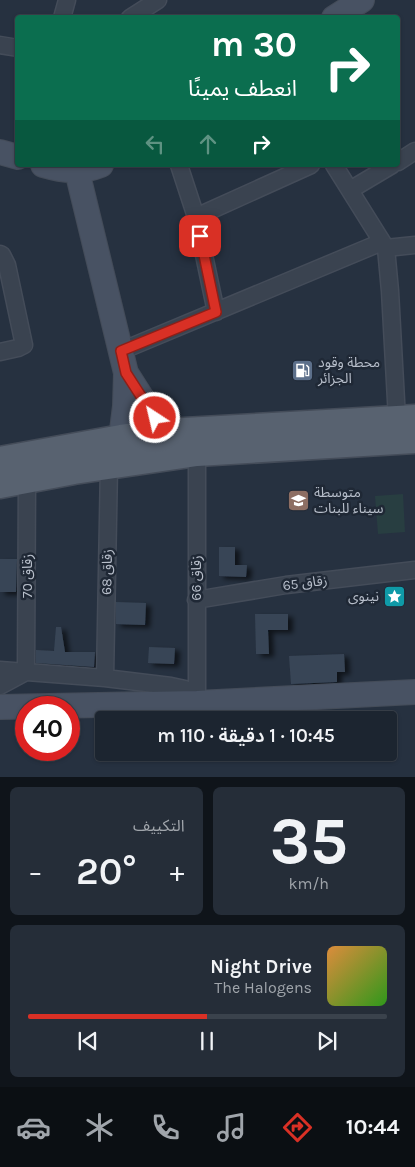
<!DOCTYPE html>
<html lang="ar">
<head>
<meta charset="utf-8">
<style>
  :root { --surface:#1c2530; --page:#252d38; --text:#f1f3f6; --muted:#a0a5ab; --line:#3a424c; --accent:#d93025 }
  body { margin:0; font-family:Karla,"Noto Sans Arabic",sans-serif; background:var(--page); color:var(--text); direction:rtl; height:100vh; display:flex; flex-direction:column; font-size:19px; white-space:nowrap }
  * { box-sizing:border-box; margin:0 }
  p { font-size:16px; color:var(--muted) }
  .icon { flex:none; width:28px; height:28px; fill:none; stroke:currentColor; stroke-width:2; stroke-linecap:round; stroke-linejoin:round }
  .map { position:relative; height:777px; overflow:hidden; direction:ltr }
  .sheet { display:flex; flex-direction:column; gap:10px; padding:10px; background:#0f141a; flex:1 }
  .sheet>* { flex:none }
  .guide { position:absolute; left:15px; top:15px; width:385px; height:152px; border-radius:5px; box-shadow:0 1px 4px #0004,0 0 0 1px var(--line); direction:rtl; background:#0b6e4f; color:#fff; overflow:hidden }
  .speed { position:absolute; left:15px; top:696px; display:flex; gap:10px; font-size:25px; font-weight:700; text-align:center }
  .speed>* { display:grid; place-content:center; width:65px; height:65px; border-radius:50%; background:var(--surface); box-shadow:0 1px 4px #0004,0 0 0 1px var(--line); line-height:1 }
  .speed .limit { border:8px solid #d22; background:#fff; color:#111 }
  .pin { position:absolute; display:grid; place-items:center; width:42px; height:42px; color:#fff; margin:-21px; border-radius:10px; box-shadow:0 2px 8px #0006 }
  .me { position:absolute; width:55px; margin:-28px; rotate:325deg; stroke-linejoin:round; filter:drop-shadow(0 0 4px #0008) }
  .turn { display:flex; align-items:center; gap:18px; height:105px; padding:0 20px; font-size:22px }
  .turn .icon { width:65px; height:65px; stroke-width:2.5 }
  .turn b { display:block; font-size:35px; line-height:42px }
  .lanes { display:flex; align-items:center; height:48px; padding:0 20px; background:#0003; justify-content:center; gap:25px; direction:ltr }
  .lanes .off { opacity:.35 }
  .big { font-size:38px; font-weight:600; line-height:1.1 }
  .sheet .widget { flex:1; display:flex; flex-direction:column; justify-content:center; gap:8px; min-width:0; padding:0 18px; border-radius:8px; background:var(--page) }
  .sheet .dial { align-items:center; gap:0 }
  .dial b { font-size:65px; line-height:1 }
  .song { display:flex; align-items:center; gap:15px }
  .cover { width:60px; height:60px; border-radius:8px; background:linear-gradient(135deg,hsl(30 70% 55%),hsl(110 70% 35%)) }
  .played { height:5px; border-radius:2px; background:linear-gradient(90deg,var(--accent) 50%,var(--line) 50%) }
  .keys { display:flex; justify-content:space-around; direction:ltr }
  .heat { display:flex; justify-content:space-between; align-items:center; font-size:28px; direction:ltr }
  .sheet .tiles { flex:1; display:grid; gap:10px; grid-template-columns:1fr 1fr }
  .widget:last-child { grid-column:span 2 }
  .trip { position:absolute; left:95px; top:711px; width:302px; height:50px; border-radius:5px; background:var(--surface); box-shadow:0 1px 4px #0004,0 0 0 1px var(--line); font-weight:600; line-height:50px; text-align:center; direction:rtl }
  .tab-bar { display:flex; height:80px; justify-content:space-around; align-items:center; background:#0b0f13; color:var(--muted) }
  .tab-bar .icon { width:35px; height:35px }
  .tab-bar .current { color:var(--accent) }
  .tab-bar b { font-size:22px; color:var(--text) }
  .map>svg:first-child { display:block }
  .park { fill:#283e41 }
  .building { fill:#384556; filter:url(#shadow) }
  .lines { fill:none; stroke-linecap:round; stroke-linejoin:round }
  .street-casing { stroke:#444c59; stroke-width:19 }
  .secondary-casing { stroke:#444c59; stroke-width:26 }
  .primary-casing { stroke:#444c59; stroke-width:29 }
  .street { stroke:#3a4350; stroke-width:16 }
  .secondary { stroke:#485263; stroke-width:24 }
  .primary { stroke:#586270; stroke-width:26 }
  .route-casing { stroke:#8d1f18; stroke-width:12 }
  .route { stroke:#d93025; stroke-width:9 }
  .labels { text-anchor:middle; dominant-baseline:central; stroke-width:5; stroke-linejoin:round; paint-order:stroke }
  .poi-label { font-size:14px; fill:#b7beca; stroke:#1f2835; text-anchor:start }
  .street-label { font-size:14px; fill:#b7beca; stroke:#1f2835 }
</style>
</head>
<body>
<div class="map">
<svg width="415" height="777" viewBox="0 0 415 777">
  <defs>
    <filter id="shadow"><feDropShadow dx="5" dy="3" stdDeviation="2.5" flood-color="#0009"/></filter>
  </defs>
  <rect width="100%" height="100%" fill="#263140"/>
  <path class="park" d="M403,494L405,532L378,534L375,496Z"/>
  <path class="building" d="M219,547H235V565H247L246,577L219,576Z
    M0,559H17L16,592H0Z
    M116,602L146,603L145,625L116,624Z
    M255,614H288V630H268L269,654H256Z
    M56,627H61L65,652H95L94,667L36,663V650L54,651Z
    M149,647L175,648L174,664L148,663Z
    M344,654L345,672H337V682L291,684L289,656Z"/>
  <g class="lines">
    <defs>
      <path id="street" d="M62,18L67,0
        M130,18L158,0
        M0,45L18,48
        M398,162L415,151
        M179,165L196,217L216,312
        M334,165L386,248L390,291L397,419
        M350,190L392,165
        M196,217L311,165
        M386,248L415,245
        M0,254L2,255L7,265L24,345L18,348L0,352
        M121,351L382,242
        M196,600L286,585L415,570
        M0,670L105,678L171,686L185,689L197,703
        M105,678L109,466
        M0,686L26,672L27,480
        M197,703V453"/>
      <path id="secondary" d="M334,18L362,0
        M0,152L18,157
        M43,165C64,171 81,173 101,165
        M77,171L126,373L125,406L121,438
        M126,373L145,403L166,432
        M0,707L197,703L415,692"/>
      <path id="primary" d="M0,460L121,438L166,432L415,418
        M0,485L74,471L197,453L415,440"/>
    </defs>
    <use href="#street" class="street-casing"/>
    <use href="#secondary" class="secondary-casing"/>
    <use href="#primary" class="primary-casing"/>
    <use href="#street" class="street"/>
    <use href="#secondary" class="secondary"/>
    <use href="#primary" class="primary"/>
  </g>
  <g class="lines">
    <defs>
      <path id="route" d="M155,418L126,373L121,351L216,312L200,236"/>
    </defs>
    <use href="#route" class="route-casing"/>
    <use href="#route" class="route"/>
  </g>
  <defs>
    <symbol id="fuel-square" viewBox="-11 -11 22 22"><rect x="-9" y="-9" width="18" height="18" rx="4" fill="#5c6f8a" stroke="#1f2835"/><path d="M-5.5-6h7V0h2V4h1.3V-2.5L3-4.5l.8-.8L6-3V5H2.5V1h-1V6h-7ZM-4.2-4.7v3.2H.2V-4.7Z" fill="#fff"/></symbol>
    <symbol id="school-square" viewBox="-11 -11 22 22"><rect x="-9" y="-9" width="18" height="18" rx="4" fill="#8d6e63" stroke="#1f2835"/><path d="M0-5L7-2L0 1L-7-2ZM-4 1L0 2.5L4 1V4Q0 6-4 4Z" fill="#fff"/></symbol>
    <symbol id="sight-square" viewBox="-11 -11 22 22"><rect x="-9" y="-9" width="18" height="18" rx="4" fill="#0f9aa8" stroke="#1f2835"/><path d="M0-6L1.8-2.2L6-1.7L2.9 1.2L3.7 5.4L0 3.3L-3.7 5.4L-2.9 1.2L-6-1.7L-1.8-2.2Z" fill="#fff"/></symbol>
  </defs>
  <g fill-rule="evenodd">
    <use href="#fuel-square" x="290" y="358" width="25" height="25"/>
    <use href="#school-square" x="286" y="488" width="25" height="25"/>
    <use href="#sight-square" x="382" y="584" width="25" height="25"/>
  </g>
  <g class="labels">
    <g class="poi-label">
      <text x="318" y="362">محطة وقود<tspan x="318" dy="16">الجزائر</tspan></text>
      <text x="314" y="492">متوسطة<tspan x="314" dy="16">سيناء للبنات</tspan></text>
      <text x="379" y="596" text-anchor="end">نينوى</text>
    </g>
    <g class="street-label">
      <text transform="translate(107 572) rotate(-89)">زقاق 68</text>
      <text transform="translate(27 576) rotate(-90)">زقاق 70</text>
      <text transform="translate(196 578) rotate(-90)">زقاق 66</text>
      <text transform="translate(305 583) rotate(-7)">زقاق 65</text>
    </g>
  </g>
</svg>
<div class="speed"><div class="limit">40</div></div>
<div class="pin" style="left:200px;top:236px;background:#d93025"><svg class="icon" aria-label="arrive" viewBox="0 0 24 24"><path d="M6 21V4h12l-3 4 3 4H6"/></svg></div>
<svg class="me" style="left:155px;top:418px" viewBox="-20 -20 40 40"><circle r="17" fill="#d93025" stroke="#fff" stroke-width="3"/><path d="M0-11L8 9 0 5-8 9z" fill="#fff"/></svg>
<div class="trip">10:45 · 1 دقيقة · 110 m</div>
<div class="guide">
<div class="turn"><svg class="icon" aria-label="right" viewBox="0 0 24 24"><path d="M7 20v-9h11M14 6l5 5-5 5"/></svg><div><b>30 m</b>انعطف يمينًا</div></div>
<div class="lanes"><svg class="icon off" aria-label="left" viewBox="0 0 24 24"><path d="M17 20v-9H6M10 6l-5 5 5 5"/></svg><svg class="icon off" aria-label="ahead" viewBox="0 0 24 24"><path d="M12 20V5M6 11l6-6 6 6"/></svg><svg class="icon" aria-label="right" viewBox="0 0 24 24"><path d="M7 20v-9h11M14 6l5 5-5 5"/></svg></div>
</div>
</div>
<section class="sheet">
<div class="tiles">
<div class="widget dial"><b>35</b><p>km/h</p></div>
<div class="widget"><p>التكييف</p>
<div class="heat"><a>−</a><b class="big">20°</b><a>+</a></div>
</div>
<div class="widget">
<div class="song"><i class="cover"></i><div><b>Night Drive</b><p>The Halogens</p></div></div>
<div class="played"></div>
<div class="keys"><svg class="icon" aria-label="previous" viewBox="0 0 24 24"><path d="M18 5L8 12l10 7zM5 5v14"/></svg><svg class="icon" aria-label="pause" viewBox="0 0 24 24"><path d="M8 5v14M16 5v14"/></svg><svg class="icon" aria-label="next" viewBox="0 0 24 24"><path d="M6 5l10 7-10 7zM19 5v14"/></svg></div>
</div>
</div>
</section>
<nav class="tab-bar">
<b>10:44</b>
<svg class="icon current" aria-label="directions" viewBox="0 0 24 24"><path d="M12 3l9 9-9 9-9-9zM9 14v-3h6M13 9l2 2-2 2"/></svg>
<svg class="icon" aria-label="music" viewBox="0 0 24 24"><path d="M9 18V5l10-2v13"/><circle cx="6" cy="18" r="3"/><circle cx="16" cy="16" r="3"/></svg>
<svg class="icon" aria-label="phone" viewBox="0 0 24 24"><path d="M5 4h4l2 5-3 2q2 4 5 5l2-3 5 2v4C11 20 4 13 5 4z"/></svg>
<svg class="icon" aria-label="climate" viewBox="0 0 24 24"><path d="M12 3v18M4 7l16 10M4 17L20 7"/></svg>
<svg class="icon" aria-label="car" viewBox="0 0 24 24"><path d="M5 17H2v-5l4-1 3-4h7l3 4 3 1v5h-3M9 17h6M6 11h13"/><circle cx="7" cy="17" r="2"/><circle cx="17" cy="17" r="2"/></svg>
</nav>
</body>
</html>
